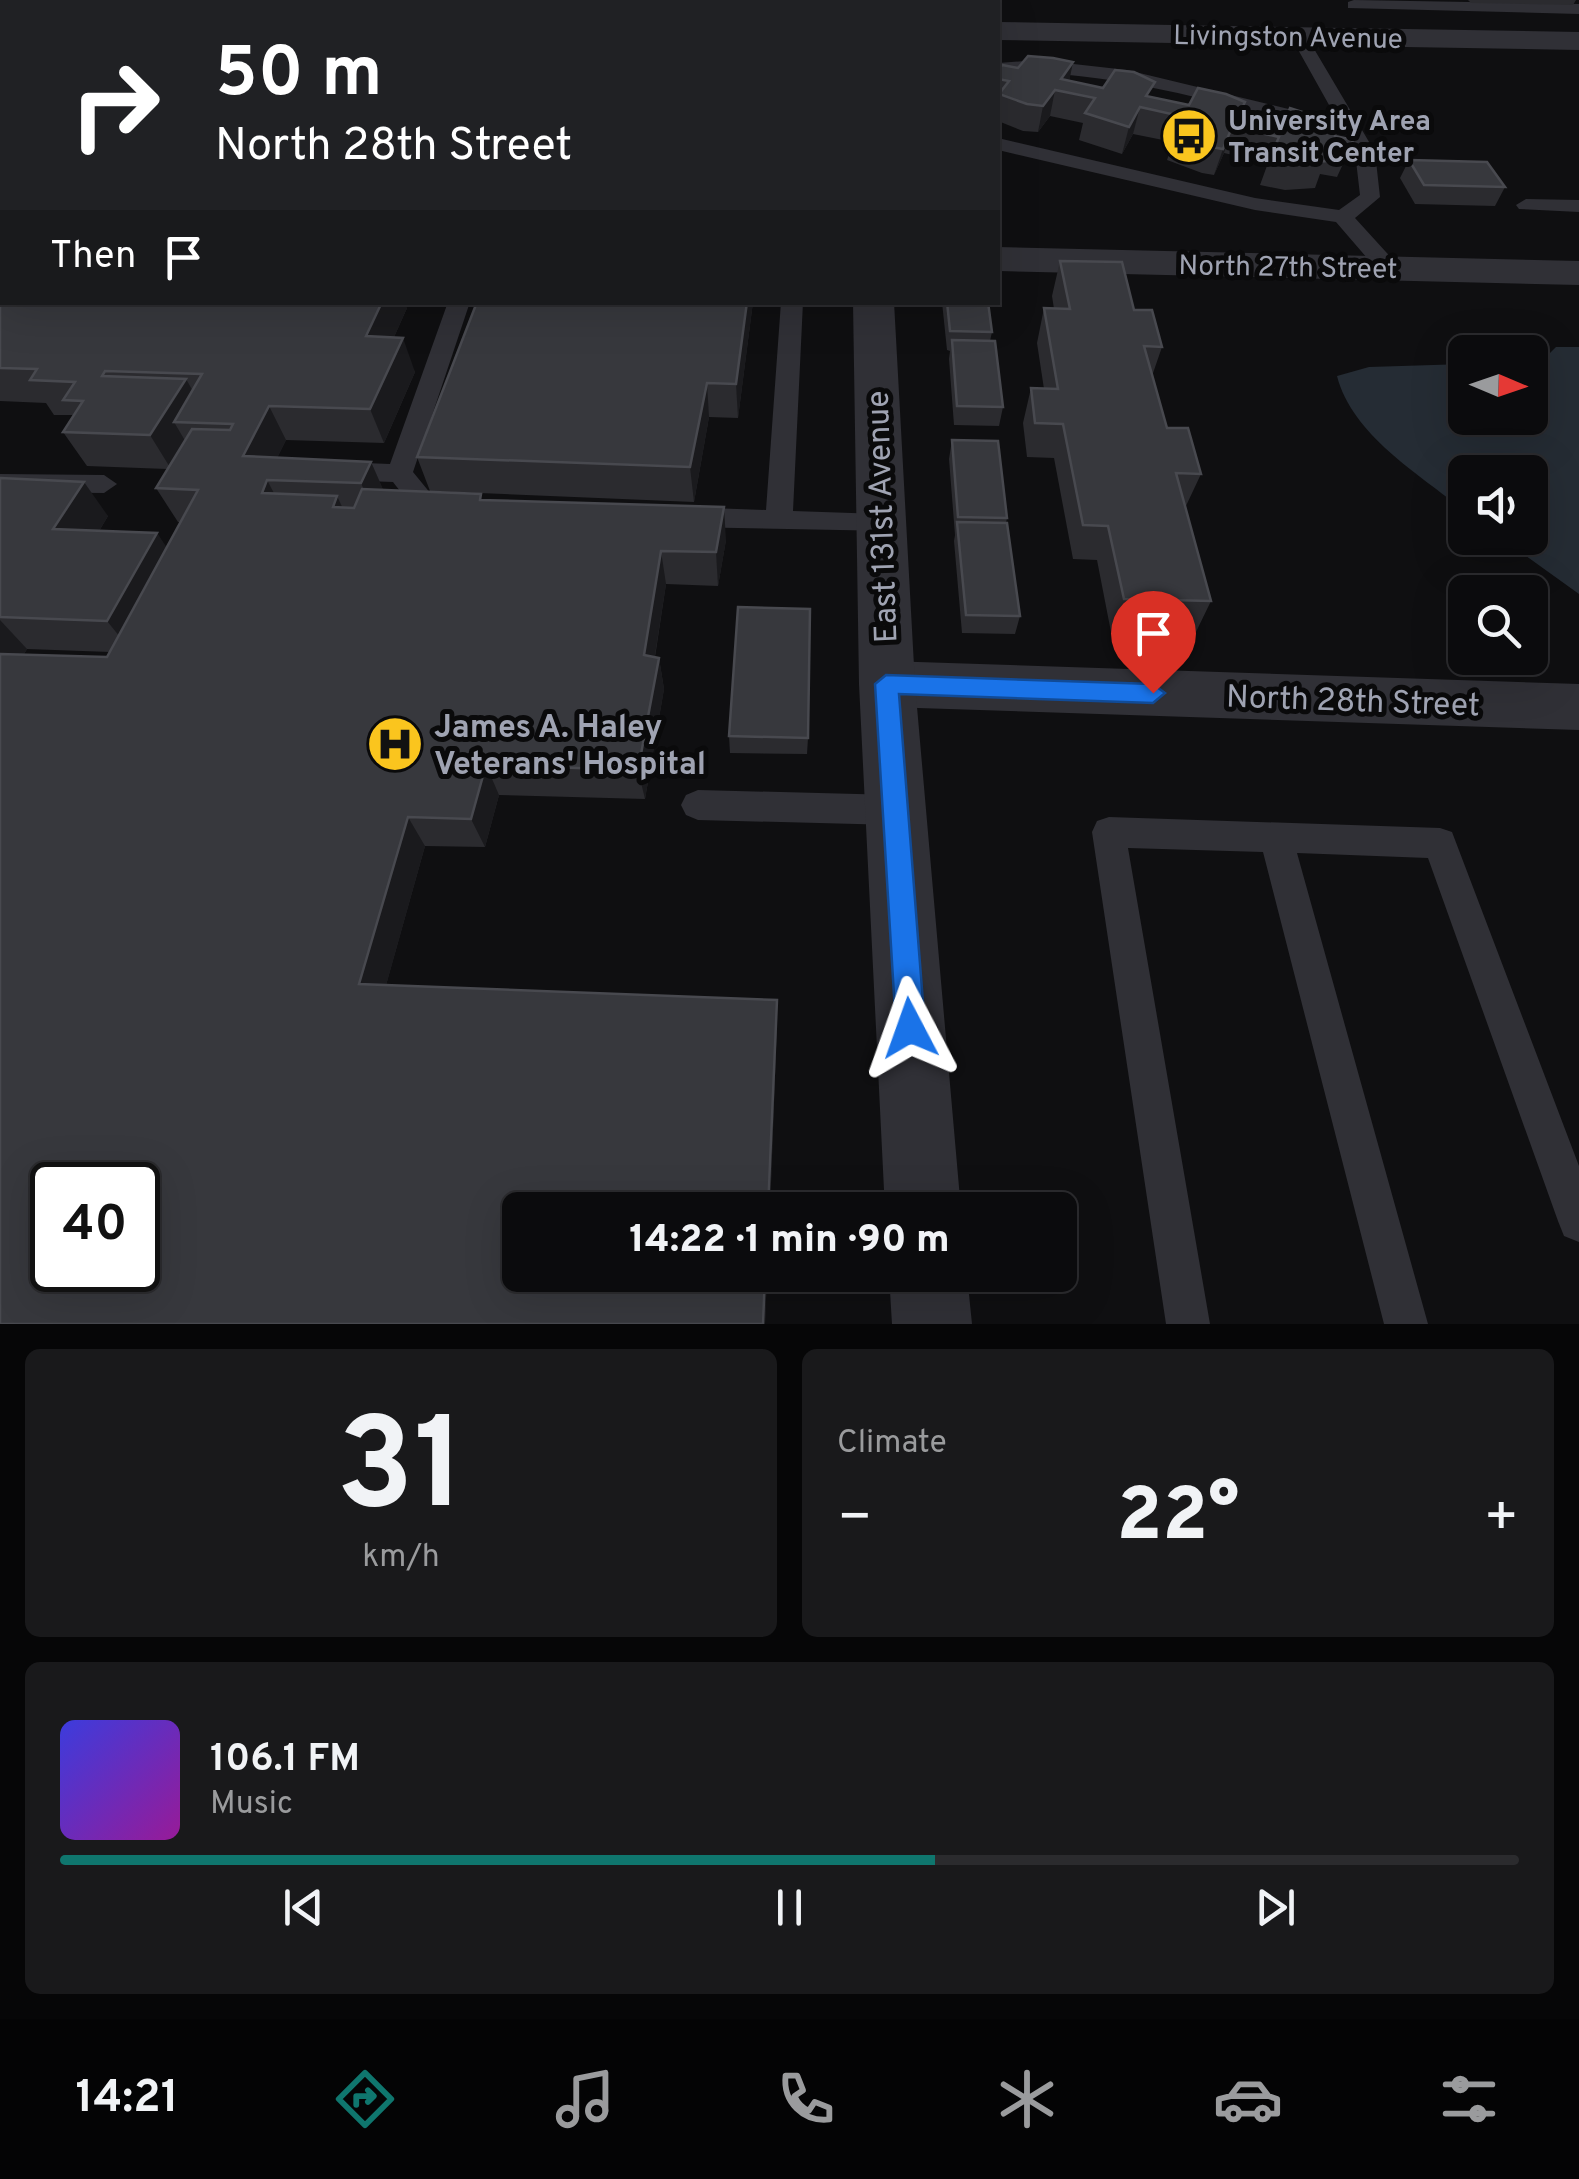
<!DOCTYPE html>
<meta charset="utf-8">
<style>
:root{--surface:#0b0b0d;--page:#19191b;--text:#f1f3f6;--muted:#9a9b9d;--line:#2b2b2e;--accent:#0f766e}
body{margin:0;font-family:Overpass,sans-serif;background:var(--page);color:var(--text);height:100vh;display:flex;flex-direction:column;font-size:38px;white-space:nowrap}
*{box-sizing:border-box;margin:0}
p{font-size:32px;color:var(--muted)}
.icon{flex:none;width:55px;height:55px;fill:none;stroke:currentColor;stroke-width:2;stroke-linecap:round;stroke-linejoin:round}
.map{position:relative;height:1324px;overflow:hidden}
.panel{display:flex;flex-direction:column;gap:25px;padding:25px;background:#060607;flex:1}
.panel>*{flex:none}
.hud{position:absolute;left:0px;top:0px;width:1000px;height:305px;box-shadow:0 10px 40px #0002,0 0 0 2px var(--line);background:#202124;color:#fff;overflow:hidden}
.needle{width:65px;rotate:92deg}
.tools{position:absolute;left:1448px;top:335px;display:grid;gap:20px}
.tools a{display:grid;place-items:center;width:100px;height:100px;border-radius:15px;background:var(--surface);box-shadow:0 10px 40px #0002,0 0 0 2px var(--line);font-size:50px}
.speed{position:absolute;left:30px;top:1162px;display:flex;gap:20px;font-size:50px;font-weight:700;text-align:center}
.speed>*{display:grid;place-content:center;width:130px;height:130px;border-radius:50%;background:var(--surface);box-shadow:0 10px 40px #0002,0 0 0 2px var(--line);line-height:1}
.speed .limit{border:5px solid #111;border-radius:15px;background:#fff;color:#111}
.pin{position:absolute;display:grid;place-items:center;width:85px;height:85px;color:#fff;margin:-102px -42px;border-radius:50% 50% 50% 0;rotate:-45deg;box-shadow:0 0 10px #0007}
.pin .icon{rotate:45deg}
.me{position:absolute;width:110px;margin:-55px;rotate:356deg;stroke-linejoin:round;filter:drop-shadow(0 0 8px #0008)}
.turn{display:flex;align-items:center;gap:35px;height:210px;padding:0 50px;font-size:45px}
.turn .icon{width:130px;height:130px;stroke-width:2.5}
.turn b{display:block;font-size:70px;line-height:85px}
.then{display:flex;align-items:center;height:95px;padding:0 50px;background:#0003;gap:20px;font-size:38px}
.big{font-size:75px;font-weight:800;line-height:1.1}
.panel .card{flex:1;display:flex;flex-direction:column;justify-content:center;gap:15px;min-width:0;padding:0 35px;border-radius:15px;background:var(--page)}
.panel .dial{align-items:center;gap:0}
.dial b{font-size:130px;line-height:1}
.song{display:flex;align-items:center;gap:30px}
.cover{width:120px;height:120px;border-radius:15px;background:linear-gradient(135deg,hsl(240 70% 55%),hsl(300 70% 35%))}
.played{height:10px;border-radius:5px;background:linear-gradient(90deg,var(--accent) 60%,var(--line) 60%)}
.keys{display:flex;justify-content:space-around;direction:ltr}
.heat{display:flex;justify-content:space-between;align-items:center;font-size:55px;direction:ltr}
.panel .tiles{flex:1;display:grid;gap:25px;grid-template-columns:1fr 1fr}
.card:last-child{grid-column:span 2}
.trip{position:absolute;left:502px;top:1192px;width:575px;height:100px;border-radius:15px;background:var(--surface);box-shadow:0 10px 40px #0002,0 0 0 2px var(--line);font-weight:800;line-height:100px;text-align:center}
.tabs{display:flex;height:160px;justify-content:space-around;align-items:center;background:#040405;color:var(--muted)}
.tabs .icon{width:70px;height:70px}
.tabs .on{color:var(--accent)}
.tabs b{font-size:45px;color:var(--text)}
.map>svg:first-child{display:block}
</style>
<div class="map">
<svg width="1579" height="1324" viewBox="0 0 1579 1324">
<rect width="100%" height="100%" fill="#0f0f11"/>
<path fill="#252c34" d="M1556 347H1579V594L1501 538H1530V472H1465V511C1420 475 1352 435 1337 376L1369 367 1465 364V418H1530V364H1539Z"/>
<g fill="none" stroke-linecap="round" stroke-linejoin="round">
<g fill="#303036" fill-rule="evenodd">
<path d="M717 0H739L740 2H719Z"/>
<path d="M950 0H969L970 2H952Z"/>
<path d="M1354 0 1579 4V14L1348 8V2Z"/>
<path d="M1293 33 1307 37 1375 152 1380 197 1355 218 1396 263V273H1380L1336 222 1255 210 998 150V138L1255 198 1339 210 1360 195 1355 152 1345 133C1229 109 1118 68 998 73V63L1038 60 1127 70 1338 121 1291 37Z"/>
<path d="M1526 199 1579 200V212L1519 209 1516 205Z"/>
<path d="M448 302H470L413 472 431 494 458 500 462 507 458 514C428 523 410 504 393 482L339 480 326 471 339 462 390 464Z"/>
<path d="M781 302H803L793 511 881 514 895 524 891 531 684 527 671 517 684 507 766 510Z"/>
<path d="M0 474 104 475 117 484 104 493 0 492Z"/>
<path d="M698 790 895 795 907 800 912 810 907 820 895 825 698 820 686 815 681 805 686 795Z"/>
<path d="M1109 817 1440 828 1452 832 1579 1166V1242L1564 1236 1558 1221 1428 858 1297 853 1428 1324H1384L1263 852 1128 848 1210 1324H1166L1092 832 1097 821Z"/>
</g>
<g fill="#303036" fill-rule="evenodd">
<path d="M998 22 1579 32V50L998 40Z"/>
<path d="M998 247 1579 261V285L998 271Z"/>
<path d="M887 661 1579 684V730L887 707 867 700 859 684 867 668Z"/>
</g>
<g fill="#303036" fill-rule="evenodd">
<path d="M851 0H881V2H852Z"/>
<path d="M853 302H894L915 684 961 1210H885L859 684Z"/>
<path d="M889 1275H967L972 1324H892Z"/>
</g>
</g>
<g fill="#2b2b2f" fill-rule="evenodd">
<path d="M310 0H461L459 2H311Z"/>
<path d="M1468 0H1576L1573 5 1471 3Z"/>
<path d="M1073 62 1069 81 1335 136 1349 151 1337 177 1320 174 1315 188 1285 190 1260 185 1268 163 1224 153 1214 175 1202 173 1167 160 1173 142 1133 134 1122 154 1079 140 1083 123 1050 116 1038 132 1023 131 998 121V71Z"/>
<path d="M1409 160 1505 187 1495 206 1415 204 1400 178Z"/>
<path d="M0 168 407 308 394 337 415 372 384 443 286 440 277 458 371 462 383 490 483 500 726 540 718 586 666 584 655 657 659 658 664 689 645 799 499 795 485 847 425 846 386 985 777 1000V1023L770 1210H520L767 1275 765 1324H0V478L108 516 99 531 157 533 166 548 180 522H178L156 488 167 469 87 466 63 432 74 415H54L46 403 0 401ZM27 649 110 652 107 657 24 654Z"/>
<path d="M1060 261 1134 310 1162 347 1152 376 1167 428 1201 474 1185 508 1211 601 1195 634 1111 632 1097 560 1073 559 1054 458 1027 457 1023 423 1031 388 1044 389 1037 343 1044 308 1054 309 1052 296Z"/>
<path d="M753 302 738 418 709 417 694 502 430 491 417 457Z"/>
<path d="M942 302H988L992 332 990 341 1003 407 999 426 954 425 949 359 950 351 947 350Z"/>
<path d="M952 440 1007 518 1006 523 1020 616 1015 634 962 633 954 541 955 535 949 459Z"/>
<path d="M729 736 808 738 807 754 730 753Z"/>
</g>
<g fill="#1a1a1d">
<path d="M445 0H461L459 2H446Z"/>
<path d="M1073 62 1068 87 1061 79Z"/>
<path d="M1055 90 1050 116 1038 132 1043 106Z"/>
<path d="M1140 107 1133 134 1122 154 1129 127Z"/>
<path d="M2 111V164L0 167V113Z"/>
<path d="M1232 127 1224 153 1214 175 1223 149Z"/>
<path d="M382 302H406L407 308 379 371 366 336Z"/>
<path d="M747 302H753L738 418 736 384Z"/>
<path d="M403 338 415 372 384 443 370 409Z"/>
<path d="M186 379 206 414 174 422 187 444 171 469 150 435Z"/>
<path d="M707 383 709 417 694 502 690 467Z"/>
<path d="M269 406 286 440 261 490 243 456Z"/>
<path d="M371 462 386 496 376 517 361 483Z"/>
<path d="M267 480 285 514 262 493Z"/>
<path d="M84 482 108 516 80 563 53 529Z"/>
<path d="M337 496 353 530 333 507Z"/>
<path d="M724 507 726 540 718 586 716 552Z"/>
<path d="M157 533 180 567 133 653 107 621Z"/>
<path d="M661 551 666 584 650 687 644 655Z"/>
<path d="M0 620 27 649 6 685 0 678Z"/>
<path d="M659 658 664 689 645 799 638 770Z"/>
<path d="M486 765 499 795 485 847 471 819Z"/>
<path d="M408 817 425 846 380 1007 359 984Z"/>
<path d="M777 1000V1023L770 1210H768Z"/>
<path d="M765 1275H767L765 1324H763Z"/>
</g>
<g fill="#37383d" stroke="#48494f" stroke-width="2.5" fill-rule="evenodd">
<path d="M143 0H194L192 2H137Z"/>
<path d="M317 0H421L420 2H315Z"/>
<path d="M518 0H672L677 2H517L515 1Z"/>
<path d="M1028 56 1053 58 1073 62 1061 79 1103 88 1115 70 1134 72 1155 82 1146 96 1189 105 1198 88 1226 94 1245 102 1238 116 1283 125 1290 108 1337 123 1335 136 1353 140 1349 151 1331 147 1326 161 1295 164 1270 158 1279 137 1232 127 1223 149 1211 147 1175 134 1185 117 1140 107 1129 127 1085 113 1095 98 1055 90 1043 106 1027 104 999 94 1009 81 998 79V71L1002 65 1018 68Z"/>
<path d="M1409 160 1487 162 1505 187 1424 185Z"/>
<path d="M2 167V302H382L366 336 403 338 370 409 269 406 243 456 371 462 361 483 267 480 262 493 337 496 333 507 354 508 362 489 481 494 480 500 724 507 716 552 661 551 644 655 659 658 638 770 486 765 471 819 408 817 359 984 777 1000 768 1210H520V1275H765L763 1324H0V654L107 657 198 490 156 488 192 429 230 430 233 424 174 422 202 374 105 371 102 376 186 379 150 435 63 432 83 401 63 400 75 382 30 380 37 369 0 368V260L2 259H0V168ZM52 1185H138V1270H52Z"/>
<path d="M1060 261 1122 262 1134 310H1152L1162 347 1144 346 1167 428H1188L1201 474 1176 473 1211 601 1124 599 1108 526 1083 525 1063 424 1035 423 1031 388 1058 389 1044 308 1070 309Z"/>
<path d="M477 302H747L736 384 707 383 690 467 417 457Z"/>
<path d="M947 302H988L992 332 950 331Z"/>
<path d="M952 340 995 341 1003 407 957 406Z"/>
<path d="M952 440 998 441 1007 518 958 517Z"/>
<path d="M0 478 84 482 53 529 157 533 107 621 0 617Z"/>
<path d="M957 522 1007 523 1020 616 966 615Z"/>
<path d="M738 607 810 609 808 738 729 736Z"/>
</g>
<path fill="#1a73e8" stroke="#114b97" stroke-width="2.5" d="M886 675 1153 684 1165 693 1153 703 899 694 925 1028 921 1038 910 1043 900 1038 896 1028 875 684Z"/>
<defs>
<g id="bus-disc" transform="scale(2.875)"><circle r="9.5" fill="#fac51e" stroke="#0a0a0b"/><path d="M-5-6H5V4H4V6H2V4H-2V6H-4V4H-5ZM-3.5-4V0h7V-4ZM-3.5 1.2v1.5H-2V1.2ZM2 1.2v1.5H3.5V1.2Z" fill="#111"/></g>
<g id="hospital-disc" transform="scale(2.875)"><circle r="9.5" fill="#fac51e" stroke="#0a0a0b"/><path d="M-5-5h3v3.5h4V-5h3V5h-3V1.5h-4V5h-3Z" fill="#111"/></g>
</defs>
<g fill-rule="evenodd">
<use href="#bus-disc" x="1189" y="136"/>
<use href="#hospital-disc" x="395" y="744"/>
</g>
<g text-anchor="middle" stroke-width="10" stroke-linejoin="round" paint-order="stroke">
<g font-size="28" fill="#9fa3b2" stroke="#0a0a0b">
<text transform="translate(1288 36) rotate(1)" y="10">Livingston Avenue</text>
<text transform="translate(1288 266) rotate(1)" y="10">North 27th Street</text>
</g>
<g font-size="28" font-weight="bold" fill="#9fa3b2" stroke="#0a0a0b" text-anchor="start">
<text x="1228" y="130">University Area<tspan x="1228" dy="32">Transit Center</tspan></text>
</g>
<g font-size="32" fill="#9fa3b2" stroke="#0a0a0b">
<text transform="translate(881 517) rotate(-92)" y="11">East 131st Avenue</text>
<text transform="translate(1353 700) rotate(2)" y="11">North 28th Street</text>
</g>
<g font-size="32" font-weight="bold" fill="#9fa3b2" stroke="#0a0a0b" text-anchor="start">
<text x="434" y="737">James A. Haley<tspan x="434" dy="37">Veterans' Hospital</tspan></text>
</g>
</g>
</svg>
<div class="tools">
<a><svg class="needle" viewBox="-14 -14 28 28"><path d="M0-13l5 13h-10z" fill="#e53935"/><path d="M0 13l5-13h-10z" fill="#9a9b9d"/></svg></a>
<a><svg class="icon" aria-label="sound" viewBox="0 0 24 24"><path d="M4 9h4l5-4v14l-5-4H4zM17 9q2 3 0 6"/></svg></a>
<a><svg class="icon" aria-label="search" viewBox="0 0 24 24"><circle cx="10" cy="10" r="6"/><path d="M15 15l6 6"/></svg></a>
</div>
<div class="speed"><div class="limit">40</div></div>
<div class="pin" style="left:1153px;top:693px;background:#d93025"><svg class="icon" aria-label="arrive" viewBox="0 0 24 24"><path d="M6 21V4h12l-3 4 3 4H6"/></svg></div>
<svg class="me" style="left:910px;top:1028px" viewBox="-20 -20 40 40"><path d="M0-17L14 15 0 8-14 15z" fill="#1a73e8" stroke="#fff" stroke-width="4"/></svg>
<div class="trip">14:22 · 1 min · 90 m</div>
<div class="hud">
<div class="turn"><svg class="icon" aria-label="right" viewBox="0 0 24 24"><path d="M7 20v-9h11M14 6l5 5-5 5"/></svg><div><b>50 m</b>North 28th Street</div></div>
<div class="then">Then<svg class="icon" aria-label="arrive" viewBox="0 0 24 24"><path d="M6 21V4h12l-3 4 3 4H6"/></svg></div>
</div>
</div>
<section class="panel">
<div class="tiles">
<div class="card dial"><b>31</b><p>km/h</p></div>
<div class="card"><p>Climate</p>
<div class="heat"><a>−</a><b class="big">22°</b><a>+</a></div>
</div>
<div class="card">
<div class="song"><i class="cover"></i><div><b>106.1 FM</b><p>Music</p></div></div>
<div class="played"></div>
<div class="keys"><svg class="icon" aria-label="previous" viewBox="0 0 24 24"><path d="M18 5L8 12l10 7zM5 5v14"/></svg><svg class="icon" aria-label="pause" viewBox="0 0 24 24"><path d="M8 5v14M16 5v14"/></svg><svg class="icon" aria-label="next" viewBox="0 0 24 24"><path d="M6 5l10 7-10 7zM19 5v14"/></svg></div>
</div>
</div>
</section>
<nav class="tabs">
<b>14:21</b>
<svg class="icon on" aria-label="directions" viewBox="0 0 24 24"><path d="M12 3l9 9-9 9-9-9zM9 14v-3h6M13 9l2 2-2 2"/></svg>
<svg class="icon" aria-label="music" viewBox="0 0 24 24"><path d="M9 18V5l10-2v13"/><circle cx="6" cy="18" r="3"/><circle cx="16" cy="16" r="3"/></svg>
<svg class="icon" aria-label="phone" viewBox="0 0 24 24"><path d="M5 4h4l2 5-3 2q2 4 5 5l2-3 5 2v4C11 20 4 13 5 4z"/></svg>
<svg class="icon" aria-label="climate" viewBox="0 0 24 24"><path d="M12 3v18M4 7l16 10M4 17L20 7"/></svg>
<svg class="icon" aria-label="car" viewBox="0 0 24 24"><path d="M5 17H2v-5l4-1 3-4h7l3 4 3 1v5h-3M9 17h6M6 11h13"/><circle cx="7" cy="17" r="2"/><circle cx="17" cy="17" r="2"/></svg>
<svg class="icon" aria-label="filters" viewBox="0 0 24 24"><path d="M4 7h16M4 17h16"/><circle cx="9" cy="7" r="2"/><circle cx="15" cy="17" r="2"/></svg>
</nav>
